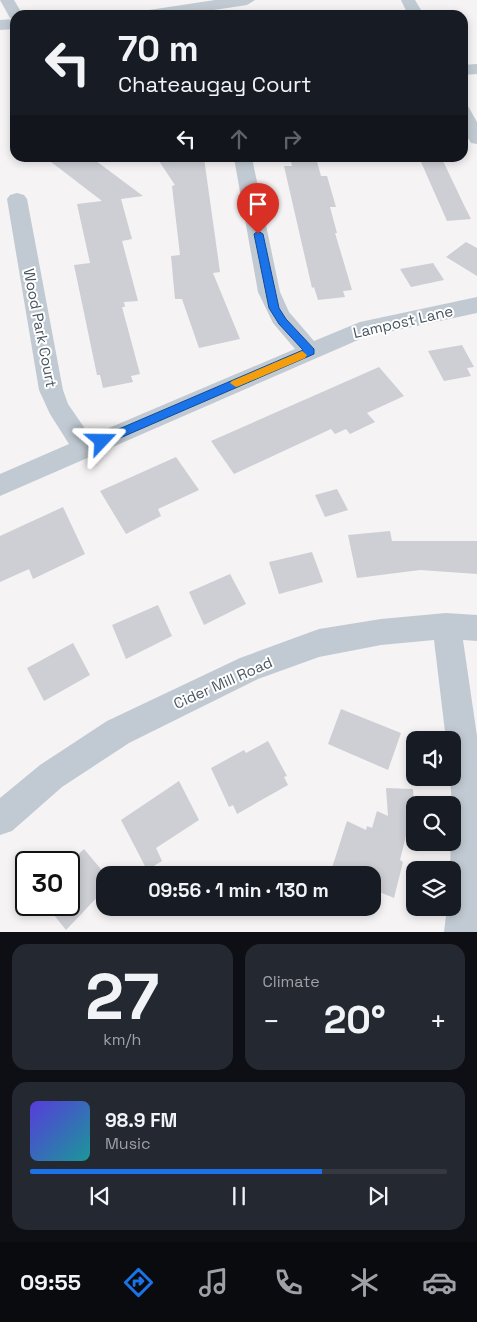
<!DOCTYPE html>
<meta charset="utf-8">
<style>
:root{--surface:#171b24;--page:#242831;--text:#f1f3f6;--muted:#9ea1a6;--line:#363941;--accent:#1a73e8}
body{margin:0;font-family:"Space Grotesk",sans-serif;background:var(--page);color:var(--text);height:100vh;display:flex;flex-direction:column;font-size:19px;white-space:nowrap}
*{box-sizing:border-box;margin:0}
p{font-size:16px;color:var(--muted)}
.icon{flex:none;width:28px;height:28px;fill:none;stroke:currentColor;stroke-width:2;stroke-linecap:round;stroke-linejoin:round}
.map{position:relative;height:932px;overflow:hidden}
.panel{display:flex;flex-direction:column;gap:12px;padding:12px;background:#0d0f14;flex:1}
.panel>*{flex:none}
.top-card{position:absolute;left:10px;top:10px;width:458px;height:152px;border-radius:15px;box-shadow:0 2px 8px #0003;background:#171b24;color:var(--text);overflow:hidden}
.fabs{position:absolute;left:406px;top:731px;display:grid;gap:10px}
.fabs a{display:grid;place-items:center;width:55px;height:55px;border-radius:10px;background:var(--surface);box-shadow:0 2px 8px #0003;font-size:25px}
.speed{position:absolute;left:15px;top:851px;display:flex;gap:10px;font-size:25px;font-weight:700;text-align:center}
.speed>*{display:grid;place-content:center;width:65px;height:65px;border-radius:50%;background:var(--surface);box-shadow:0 2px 8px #0003;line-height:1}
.speed .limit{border:2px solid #111;border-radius:8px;background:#fff;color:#111}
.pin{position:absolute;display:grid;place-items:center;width:42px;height:42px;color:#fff;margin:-51px -21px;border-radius:50% 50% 50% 0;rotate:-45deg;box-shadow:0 0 5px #0007}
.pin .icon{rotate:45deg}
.me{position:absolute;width:55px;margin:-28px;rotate:67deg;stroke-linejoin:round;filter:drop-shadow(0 0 4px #0008)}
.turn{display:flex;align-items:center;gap:18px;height:105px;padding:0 25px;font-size:22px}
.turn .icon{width:65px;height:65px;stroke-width:2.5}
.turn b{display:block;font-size:35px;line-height:42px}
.lanes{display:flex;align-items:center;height:48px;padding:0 25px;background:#0003;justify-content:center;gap:25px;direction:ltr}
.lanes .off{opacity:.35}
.big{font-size:38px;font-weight:700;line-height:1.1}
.panel .card{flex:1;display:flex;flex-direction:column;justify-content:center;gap:8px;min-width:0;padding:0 18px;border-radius:15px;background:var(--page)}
.panel .dial{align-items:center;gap:0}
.dial b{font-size:65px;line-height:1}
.song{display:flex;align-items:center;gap:15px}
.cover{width:60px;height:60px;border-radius:8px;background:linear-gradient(135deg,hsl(250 70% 55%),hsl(180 70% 35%))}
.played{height:5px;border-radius:2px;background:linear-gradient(90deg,var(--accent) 70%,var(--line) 70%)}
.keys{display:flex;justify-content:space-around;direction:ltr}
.heat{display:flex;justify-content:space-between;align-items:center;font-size:28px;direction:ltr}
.panel .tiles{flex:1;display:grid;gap:12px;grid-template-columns:1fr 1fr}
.card:last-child{grid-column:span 2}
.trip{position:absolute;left:96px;top:866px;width:285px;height:50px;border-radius:15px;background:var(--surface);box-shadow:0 2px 8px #0003;font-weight:700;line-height:50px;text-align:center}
.dock{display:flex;height:80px;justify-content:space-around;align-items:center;background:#090b0e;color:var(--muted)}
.dock .icon{width:35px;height:35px}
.dock .selected{color:var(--accent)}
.dock b{font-size:22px;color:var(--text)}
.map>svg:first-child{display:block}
</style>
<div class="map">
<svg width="477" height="932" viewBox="0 0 477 932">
<rect width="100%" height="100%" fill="#f5f3f3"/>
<g fill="#cdcfd5">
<path d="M46 158H92L143 196 121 199 132 239 122 241 138 301 124 302 125 307H122L140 374 131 376 133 382 103 388 100 375H97L74 265 90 263 77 204 102 201Z"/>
<path d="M157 158H204L220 272 213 273 240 339 199 348 182 299H175L171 256 180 255 172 186 175 185Z"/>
<path d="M290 158H316L321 176H327L336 207H330L337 233H335L352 290 343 291 345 297 318 300 314 287 312 288 284 166H292Z"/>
<path d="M443 161 463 203 471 219 447 221 421 162Z"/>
<path d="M466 242 477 248V276L446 257Z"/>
<path d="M433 263 444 280 411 287 400 269Z"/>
<path d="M462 345 474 367 467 368 471 376 444 381 428 351Z"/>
<path d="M379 367 404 396 367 413 375 422 350 434 346 429 335 434 331 429 234 474 211 441Z"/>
<path d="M176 457 199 490 158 509 161 516 126 534 100 491Z"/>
<path d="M337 489 348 510 325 517 315 495Z"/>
<path d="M63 507 85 554 33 579 29 569 0 582V536Z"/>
<path d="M390 531 392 541H477V574L420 570 357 578 348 535Z"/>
<path d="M312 552 323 582 279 594 269 562Z"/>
<path d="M230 574 246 604 204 625 189 592Z"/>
<path d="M158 605 172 636 126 659 112 625Z"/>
<path d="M73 643 90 675 44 701 27 668Z"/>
<path d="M341 709 401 733 388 770 328 744Z"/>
<path d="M268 741 287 776 284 777 288 785 237 814 233 805 229 807 211 768 244 750 246 753Z"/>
<path d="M179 781 199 820 156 848 162 861 147 870 121 820Z"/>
<path d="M386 788 413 789 414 804 400 860 403 862 394 898 372 889V875H341L331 871 347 821 366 830 367 826 372 828 377 811 388 816Z"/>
<path d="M84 849 105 874V889L66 930 46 905H69V863Z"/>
</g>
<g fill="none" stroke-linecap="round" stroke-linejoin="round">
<g fill="#c1cad2" fill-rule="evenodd">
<path d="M0 0H14L23 15H15V20L10 18Z"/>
<path d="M401 0H415L424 15H408Z"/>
<path d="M477 64V74L462 75V65Z"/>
<path d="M462 105 468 106 477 122V144L471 143 462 128Z"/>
<path d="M234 158H252L280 292 289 312 314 341 360 322 477 297V313L365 337 0 496V474L69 444 50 414 39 390 7 199 10 195 17 193 24 195 27 199 63 390 68 404 90 436 295 349 273 323 258 292Z"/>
<path d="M446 613 477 615V641L463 640 477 736V932H444L447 908H452V870H450L452 805 450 778H452V740H446L434 640 381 645 319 657 258 679 129 743 62 787 12 831 0 835V798L40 765 107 721 240 658 319 629 381 619Z"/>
</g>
<g fill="#c1cad2" fill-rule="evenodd">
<path d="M215 0H255L247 5 181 15H141L143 11 149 10Z"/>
<path d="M15 19V29L0 30V20Z"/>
</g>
</g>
<path fill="#1a73e8" stroke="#114b97" d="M258 231 263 234 279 308 286 319 314 349V354L106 444H98V438L303 350 279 324 269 308 254 234Z"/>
<path fill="#f59e0b" d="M302 351 307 355 305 358 239 386 236 387 230 383 232 381Z"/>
<g text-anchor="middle" stroke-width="4" stroke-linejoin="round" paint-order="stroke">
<g font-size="15" fill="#4a5661" stroke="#fff">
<text transform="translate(403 322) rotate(-13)" y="5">Lampost Lane</text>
<text transform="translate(40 328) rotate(79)" y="5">Wood Park Court</text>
<text transform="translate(223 683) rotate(-24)" y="5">Cider Mill Road</text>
</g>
</g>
</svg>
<div class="fabs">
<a><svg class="icon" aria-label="sound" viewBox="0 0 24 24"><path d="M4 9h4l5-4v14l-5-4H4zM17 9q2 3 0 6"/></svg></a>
<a><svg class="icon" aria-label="search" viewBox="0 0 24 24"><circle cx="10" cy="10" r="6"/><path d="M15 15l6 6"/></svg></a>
<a><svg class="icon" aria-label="layers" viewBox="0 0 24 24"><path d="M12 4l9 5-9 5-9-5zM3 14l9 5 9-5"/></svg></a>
</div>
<div class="speed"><div class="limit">30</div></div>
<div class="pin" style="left:258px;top:234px;background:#d93025"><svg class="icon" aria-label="arrive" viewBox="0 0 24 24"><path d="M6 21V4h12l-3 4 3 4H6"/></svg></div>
<svg class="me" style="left:102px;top:441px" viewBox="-20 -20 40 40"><path d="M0-17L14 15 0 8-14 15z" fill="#1a73e8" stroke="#fff" stroke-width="4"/></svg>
<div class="trip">09:56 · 1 min · 130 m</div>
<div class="top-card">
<div class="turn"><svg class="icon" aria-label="left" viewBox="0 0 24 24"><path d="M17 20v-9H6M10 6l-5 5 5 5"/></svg><div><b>70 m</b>Chateaugay Court</div></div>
<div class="lanes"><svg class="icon" aria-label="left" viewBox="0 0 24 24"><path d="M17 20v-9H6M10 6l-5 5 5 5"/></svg><svg class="icon off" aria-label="ahead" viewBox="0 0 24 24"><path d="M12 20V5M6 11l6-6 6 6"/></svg><svg class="icon off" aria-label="right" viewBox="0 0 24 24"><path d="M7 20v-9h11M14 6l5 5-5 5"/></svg></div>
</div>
</div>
<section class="panel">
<div class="tiles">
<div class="card dial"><b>27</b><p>km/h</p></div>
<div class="card"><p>Climate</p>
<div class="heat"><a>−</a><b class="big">20°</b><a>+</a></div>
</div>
<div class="card">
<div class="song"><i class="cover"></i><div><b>98.9 FM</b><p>Music</p></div></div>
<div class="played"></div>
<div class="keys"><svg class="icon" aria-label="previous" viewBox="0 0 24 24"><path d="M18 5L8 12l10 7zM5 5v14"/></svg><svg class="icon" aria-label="pause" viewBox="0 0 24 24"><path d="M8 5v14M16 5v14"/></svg><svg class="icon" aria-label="next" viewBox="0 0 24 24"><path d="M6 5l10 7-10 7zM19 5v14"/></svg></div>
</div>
</div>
</section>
<nav class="dock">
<b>09:55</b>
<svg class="icon selected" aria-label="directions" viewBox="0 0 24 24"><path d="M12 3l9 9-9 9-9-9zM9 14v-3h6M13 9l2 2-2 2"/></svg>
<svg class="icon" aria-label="music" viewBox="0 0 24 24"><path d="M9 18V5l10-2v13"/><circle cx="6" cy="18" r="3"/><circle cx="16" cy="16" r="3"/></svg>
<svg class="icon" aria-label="phone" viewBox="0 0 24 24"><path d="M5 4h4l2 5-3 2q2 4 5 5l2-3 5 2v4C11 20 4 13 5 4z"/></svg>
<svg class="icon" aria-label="climate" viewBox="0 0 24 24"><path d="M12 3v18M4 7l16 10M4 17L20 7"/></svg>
<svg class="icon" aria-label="car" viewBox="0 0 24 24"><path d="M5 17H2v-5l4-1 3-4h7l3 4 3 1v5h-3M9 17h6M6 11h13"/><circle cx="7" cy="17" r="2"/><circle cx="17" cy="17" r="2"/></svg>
</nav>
